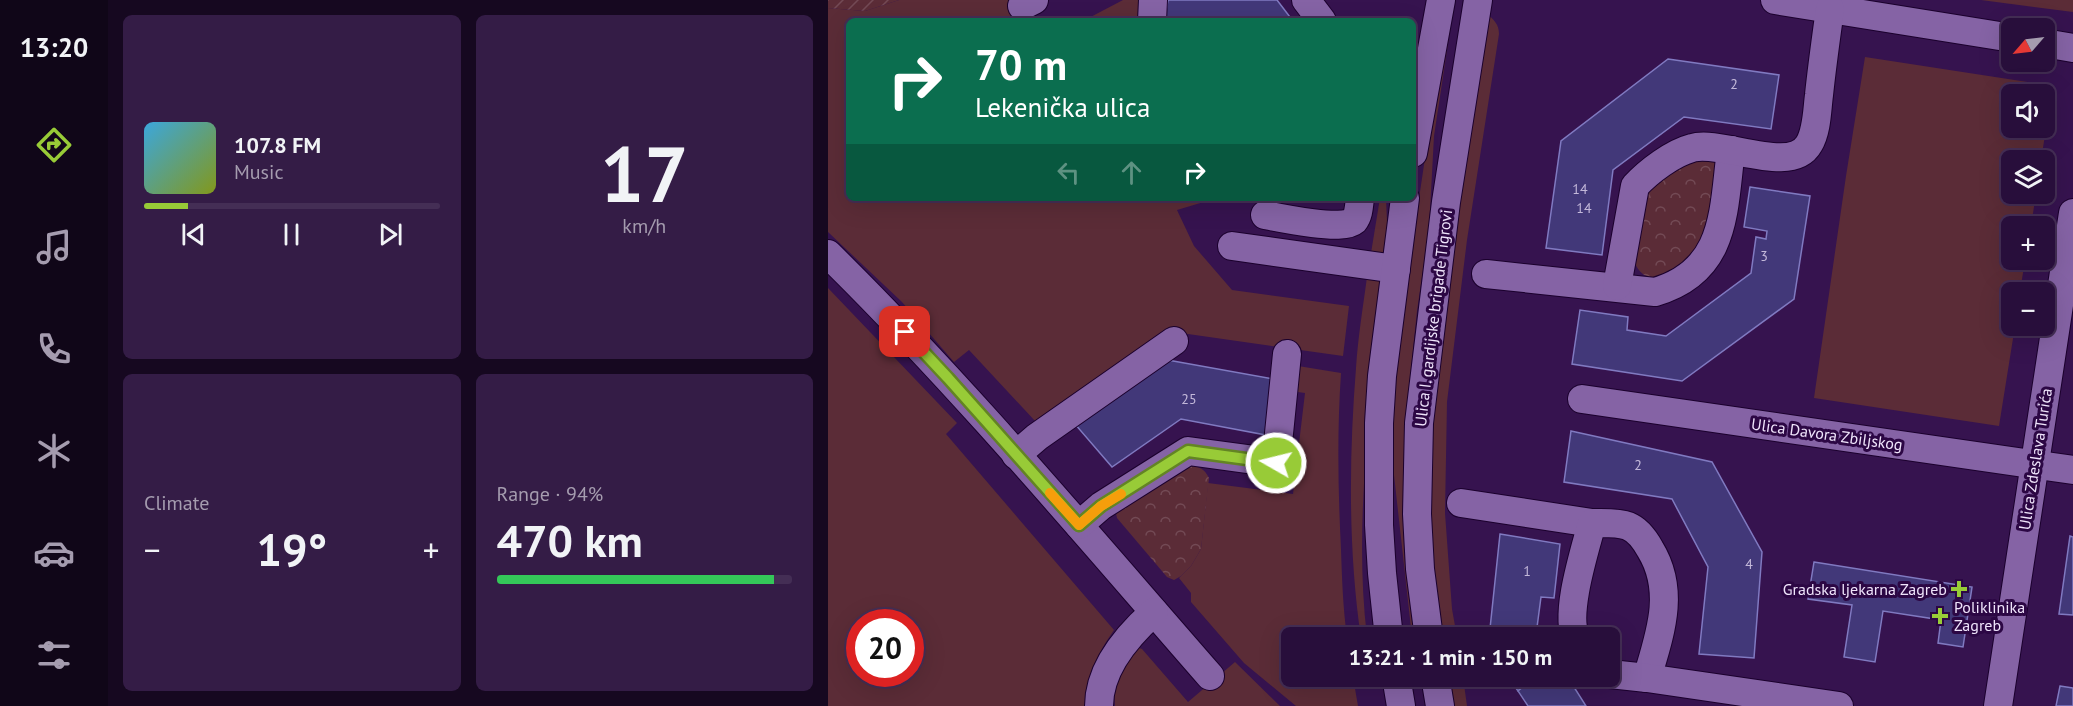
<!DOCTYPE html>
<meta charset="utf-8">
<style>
:root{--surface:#280e3b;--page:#341c46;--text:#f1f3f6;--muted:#a59caf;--line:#442e55;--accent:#98cb37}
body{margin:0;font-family:"PT Sans",sans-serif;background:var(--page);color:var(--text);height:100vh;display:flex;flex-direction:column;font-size:22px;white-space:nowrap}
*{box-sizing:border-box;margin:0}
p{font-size:20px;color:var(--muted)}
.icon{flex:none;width:33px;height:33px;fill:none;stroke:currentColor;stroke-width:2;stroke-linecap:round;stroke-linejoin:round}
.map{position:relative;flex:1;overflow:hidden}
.sheet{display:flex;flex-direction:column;gap:15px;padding:15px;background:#160820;width:720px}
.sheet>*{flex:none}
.top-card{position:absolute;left:18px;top:18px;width:570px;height:183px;border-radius:9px;box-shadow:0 6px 24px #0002,0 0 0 2px var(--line);background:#0b6e4f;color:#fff;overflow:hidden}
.needle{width:39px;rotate:242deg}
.buttons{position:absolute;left:1173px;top:18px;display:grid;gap:12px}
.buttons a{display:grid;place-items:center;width:54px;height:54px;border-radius:9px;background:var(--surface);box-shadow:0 6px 24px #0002,0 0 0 2px var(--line);font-size:30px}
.speed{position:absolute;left:18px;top:609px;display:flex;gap:12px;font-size:30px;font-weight:700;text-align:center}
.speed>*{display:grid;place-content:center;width:78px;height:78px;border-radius:50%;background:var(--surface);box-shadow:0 6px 24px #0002,0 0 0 2px var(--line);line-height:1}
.speed .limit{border:9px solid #d22;background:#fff;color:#111}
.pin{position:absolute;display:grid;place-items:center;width:51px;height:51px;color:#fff;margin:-26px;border-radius:12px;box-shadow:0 3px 9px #0006}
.me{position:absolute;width:66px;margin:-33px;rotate:278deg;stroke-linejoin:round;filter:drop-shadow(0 0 4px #0008)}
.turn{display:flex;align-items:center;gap:21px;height:126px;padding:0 30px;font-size:27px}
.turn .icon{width:78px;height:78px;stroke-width:2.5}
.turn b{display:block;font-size:42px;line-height:51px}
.lanes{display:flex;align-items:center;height:57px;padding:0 30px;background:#0003;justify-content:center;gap:30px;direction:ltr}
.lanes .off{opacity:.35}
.big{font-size:45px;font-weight:700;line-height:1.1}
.sheet .tile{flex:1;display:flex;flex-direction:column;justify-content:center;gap:9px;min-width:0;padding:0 21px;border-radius:9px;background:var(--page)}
.sheet .dial{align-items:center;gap:0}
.dial b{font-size:78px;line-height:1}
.song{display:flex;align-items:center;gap:18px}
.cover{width:72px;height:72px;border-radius:9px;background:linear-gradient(135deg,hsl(200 70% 55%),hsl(70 70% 35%))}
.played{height:6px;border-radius:3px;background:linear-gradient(90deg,var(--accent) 15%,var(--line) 15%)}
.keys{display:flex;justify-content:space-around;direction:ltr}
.heat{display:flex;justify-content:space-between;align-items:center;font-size:33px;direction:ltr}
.charge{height:9px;border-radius:4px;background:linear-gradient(90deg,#34c759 94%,var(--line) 0)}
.sheet .tiles{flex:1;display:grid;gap:15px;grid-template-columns:repeat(2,1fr)}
.trip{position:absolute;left:453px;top:627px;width:339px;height:60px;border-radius:9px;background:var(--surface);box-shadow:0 6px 24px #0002,0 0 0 2px var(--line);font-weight:700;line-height:60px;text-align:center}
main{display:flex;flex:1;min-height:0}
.dock{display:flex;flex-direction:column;width:108px;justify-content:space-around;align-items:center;background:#100618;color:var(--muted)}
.dock .icon{width:42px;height:42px}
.dock .selected{color:var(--accent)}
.dock b{font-size:27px;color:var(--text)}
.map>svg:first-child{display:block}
</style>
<main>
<nav class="dock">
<b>13:20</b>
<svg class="icon selected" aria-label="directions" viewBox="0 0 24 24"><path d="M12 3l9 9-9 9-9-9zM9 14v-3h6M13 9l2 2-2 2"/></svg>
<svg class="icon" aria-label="music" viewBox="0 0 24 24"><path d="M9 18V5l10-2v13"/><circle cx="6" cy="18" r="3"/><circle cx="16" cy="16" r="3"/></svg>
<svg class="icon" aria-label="phone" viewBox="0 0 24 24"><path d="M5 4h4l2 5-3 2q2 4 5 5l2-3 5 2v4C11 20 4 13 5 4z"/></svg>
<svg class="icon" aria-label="climate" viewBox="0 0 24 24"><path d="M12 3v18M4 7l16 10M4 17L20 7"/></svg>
<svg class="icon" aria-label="car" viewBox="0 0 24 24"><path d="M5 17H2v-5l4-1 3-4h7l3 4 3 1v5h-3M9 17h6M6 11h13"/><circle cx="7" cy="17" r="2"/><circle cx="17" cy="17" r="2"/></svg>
<svg class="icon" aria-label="filters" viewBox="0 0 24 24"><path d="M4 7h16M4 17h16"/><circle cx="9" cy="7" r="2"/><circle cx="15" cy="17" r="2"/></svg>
</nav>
<section class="sheet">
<div class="tiles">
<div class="tile">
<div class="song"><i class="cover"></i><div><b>107.8 FM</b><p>Music</p></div></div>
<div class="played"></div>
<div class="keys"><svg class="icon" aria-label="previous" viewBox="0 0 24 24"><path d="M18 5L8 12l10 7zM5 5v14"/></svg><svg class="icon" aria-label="pause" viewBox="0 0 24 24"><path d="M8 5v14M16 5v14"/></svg><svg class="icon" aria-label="next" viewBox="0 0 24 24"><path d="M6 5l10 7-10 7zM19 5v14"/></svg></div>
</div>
<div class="tile dial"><b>17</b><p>km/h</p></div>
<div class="tile"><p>Climate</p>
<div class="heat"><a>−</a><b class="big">19°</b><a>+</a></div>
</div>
<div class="tile"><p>Range · 94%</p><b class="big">470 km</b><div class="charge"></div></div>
</div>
</section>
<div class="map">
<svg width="1245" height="706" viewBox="0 0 1245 706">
<defs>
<pattern id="park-crowns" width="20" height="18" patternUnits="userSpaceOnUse" patternTransform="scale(1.5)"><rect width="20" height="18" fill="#5b2c37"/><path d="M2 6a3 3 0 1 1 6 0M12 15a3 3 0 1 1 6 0" fill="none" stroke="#734a55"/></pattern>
<pattern id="garden-furrows" width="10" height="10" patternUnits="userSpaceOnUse" patternTransform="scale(1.5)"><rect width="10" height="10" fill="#5b2c37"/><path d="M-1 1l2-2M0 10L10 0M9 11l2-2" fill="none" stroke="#734a55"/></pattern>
</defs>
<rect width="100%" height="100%" fill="#36134f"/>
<g fill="#5b2c37" fill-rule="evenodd">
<path d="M71 0H185L194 19 208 21H21V198H389L349 210 366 246 404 290 521 306 515 356 339 331 208 422 141 350 126 362 74 302 0 232V8L37 11Z"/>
<path d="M295 0H315L314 21H255Z"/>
<path d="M1153 0H1245V12Z"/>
<path d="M620 3 626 4 606 136 601 229 589 311 579 407 577 458 588 637H584L565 466 564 394 574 313Z"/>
<path d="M658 13C666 20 671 24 671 34L639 240 619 402 617 513 624 609 629 637 612 638 596 524 597 412Z"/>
<path d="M1037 57 1225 86 1213 160H1184V194H1208L1203 226H1184V260H1197L1192 292H1184V326H1187L1171 426 986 398 1018 176ZM1184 94H1216V128H1184Z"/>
<path d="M552 198H558L560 245 556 254 543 253Z"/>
<path d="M539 277 556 279C544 397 525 519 539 637L533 638C520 550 521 456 528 368 530 337 535 307 539 277Z"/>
<path d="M0 288 129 423 118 434 286 630C269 655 258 675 259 706H0ZM32 622H82V674H32Z"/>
<path d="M464 365 513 373C509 432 510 490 513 549 514 579 515 608 519 637L464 638V676L525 677 530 706H468L416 663 363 602V593L351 578 363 566 373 549 380 483 465 494 477 393 462 391Z"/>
<path d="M311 648 314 649 360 702 407 662 452 706H287L286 694 294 663Z"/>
<path d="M618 677H635L639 706H622Z"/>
</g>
<g fill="url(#park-crowns)">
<path d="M868 155 886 161 891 173 871 253 830 279C815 277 810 272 805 258L822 186Z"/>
<path d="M360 465C371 467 376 468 381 478L373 549 363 566 353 576 346 580 339 577 289 518 288 513Z"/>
</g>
<path fill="url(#garden-furrows)" d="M0 0H71L37 11 0 8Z"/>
<g fill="#423879" stroke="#807ac1" stroke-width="1.5">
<path d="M340 0H449L465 21H336Z"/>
<path d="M840 59 951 75 943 129 856 117 785 170 774 255 718 248 733 141Z"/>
<path d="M922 187 982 196 966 299 854 381 744 364 752 310 800 317 799 330 838 336 923 273 928 237 938 239 939 231 916 227Z"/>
<path d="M334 359 446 379 438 435 353 419 284 467 246 423Z"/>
<path d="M743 431 884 462 934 552 926 658 871 654 880 567 844 499 736 482Z"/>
<path d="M672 534 732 544 726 598 713 597 708 635 710 638H661Z"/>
<path d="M1242 536 1245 537V615L1231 614Z"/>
<path d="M986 562 1144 587 1135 647 1110 643 1113 620 1055 611 1047 662 1016 657 1024 605 980 599Z"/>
<path d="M679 676H708L690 691Z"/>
<path d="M708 676H739L758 706H700L690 691Z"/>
<path d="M1232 686 1245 688V706H1228Z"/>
</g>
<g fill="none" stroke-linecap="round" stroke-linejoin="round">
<g stroke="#1b012d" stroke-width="30">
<g id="minor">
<path d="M478 0 494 21"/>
<path d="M947 0 1184 38"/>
<path d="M194 6 206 0"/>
<path d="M324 21 325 0"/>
<path d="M1216 43 1245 48"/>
<path d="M585 153 613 0"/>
<path d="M437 215C452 218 515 231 526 221 531 215 531 205 532 198"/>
<path d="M404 246 568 269"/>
<path d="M0 254C135 387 257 533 382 676"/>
<path d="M658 274 827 292C899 271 895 211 903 150"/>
<path d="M789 286 807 186C821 171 845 153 864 148 893 139 963 176 981 144 989 131 989 110 991 95 994 66 998 38 1002 9"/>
<path d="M754 399 1245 470"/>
<path d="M188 455 209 437 346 341"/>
<path d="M633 503 764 523"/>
<path d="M251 525 273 506 360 451 448 463 459 354"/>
<path d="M561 638 554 573 551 525V423L554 376 577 198"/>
<path d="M601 638 592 569 589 514 591 423 618 202 650 0"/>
<path d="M748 638C736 614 757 550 764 523 774 523 790 522 800 526 810 530 817 540 822 549 848 591 832 634 819 678"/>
<path d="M782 674 819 678 1011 706"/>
<path d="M568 676 573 706"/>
<path d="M607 676 612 706"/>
<path d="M271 706C271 668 299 636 326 612"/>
<path d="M1170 706 1245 213"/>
</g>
</g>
<use href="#minor" stroke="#8563a5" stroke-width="28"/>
</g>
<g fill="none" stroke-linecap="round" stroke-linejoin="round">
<g stroke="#638424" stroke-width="15">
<path id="route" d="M77 332 120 378 251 525 273 506 360 451 448 463"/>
</g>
<use href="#route" stroke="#98cb37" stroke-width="10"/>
<path stroke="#f59e0b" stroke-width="10" d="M222 493 251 525 273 506 293 494"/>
</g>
<g fill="#98cb37" stroke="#2c0744" stroke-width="2">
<path d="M1128 580h6v6h6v6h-6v6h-6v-6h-6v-6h6z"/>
<path d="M1109 607h6v6h6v6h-6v6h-6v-6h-6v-6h6z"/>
</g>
<g text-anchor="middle" stroke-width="6" stroke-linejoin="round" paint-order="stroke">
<g font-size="14" fill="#c4b9da">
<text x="906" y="89">2</text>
<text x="752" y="194">14</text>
<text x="756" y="213">14</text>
<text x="936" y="261">3</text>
<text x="361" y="404">25</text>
<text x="810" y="470">2</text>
<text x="921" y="569">4</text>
<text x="699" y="576">1</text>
</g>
<g font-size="16" fill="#efe4fb" stroke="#2c0744">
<text transform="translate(605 318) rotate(-83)" y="6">Ulica I. gardijske brigade Tigrovi</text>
<text transform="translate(999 434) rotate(8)" y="6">Ulica Davora Zbiljskog</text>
<text transform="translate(1207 459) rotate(-81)" y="6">Ulica Zdeslava Turića</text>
</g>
<g font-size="16" fill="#efe4fb" stroke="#2c0744" text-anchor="end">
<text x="1119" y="595">Gradska ljekarna Zagreb</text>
<text x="1126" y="613" text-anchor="start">Poliklinika<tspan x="1126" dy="18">Zagreb</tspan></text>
</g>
</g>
</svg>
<div class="buttons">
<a><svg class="needle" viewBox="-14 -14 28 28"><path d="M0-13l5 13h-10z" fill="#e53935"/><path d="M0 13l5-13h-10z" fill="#a59caf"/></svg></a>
<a><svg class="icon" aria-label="sound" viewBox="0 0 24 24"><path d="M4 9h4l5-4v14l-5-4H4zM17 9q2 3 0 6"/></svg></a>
<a><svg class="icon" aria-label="layers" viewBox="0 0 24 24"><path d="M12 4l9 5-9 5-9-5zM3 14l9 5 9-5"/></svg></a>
<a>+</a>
<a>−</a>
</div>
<div class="speed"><div class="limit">20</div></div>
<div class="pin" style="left:77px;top:332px;background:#d93025"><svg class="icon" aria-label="arrive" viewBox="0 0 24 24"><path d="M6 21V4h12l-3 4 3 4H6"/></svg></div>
<svg class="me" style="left:448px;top:463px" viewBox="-20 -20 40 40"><circle r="17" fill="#98cb37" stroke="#fff" stroke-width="3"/><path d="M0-11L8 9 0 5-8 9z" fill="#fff"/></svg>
<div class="trip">13:21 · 1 min · 150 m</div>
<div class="top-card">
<div class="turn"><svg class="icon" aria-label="right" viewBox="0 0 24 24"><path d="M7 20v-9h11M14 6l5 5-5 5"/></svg><div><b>70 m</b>Lekenička ulica</div></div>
<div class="lanes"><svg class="icon off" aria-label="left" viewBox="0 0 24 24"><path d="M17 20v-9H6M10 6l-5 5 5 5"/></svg><svg class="icon off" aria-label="ahead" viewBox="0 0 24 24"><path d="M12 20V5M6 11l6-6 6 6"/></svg><svg class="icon" aria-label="right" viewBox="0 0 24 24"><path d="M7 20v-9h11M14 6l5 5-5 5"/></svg></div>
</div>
</div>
</main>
